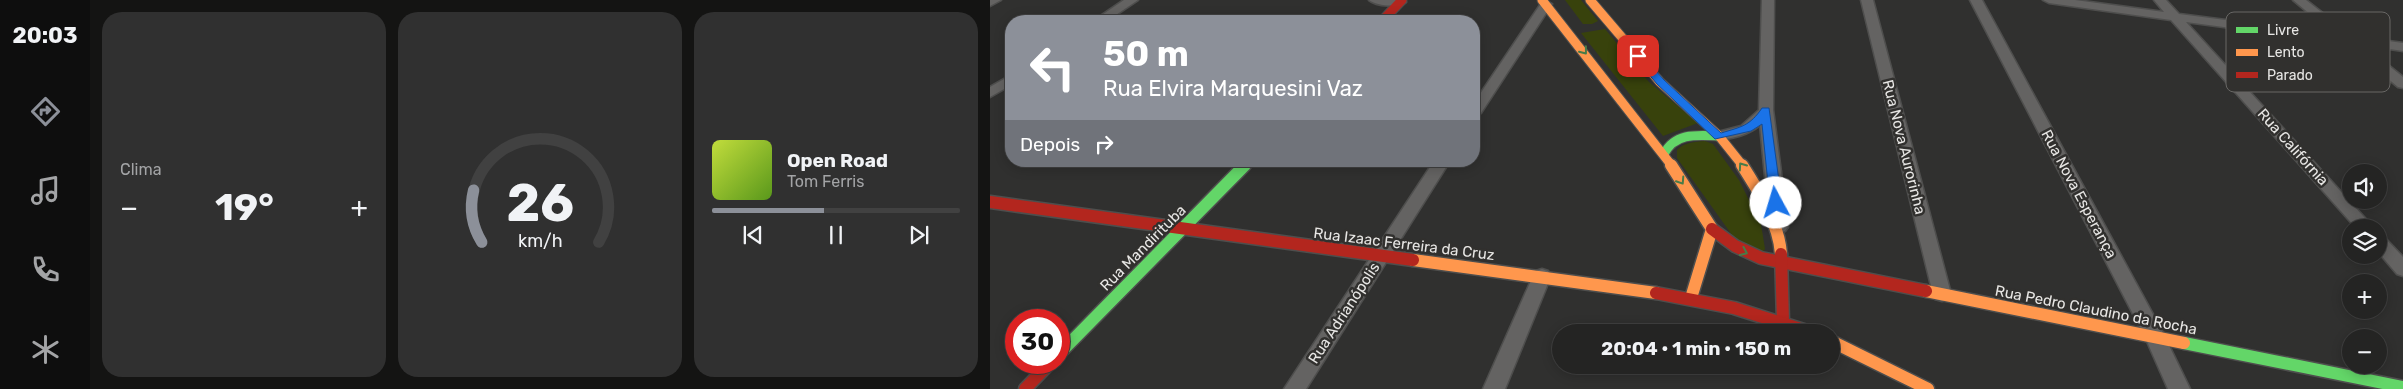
<!DOCTYPE html>
<html lang="pt">
<meta charset="utf-8">
<style>
:root{--surface:#242423;--page:#303030;--text:#f1f3f6;--muted:#a3a4a6;--line:#414141;--accent:#8c9099}
body{margin:0;font-family:Rubik,sans-serif;background:var(--page);color:var(--text);height:100vh;display:flex;flex-direction:column;font-size:19px;white-space:nowrap}
*{box-sizing:border-box;margin:0}
p{font-size:16px;color:var(--muted)}
.icon{flex:none;width:28px;height:28px;fill:none;stroke:currentColor;stroke-width:2;stroke-linecap:round;stroke-linejoin:round}
.map{position:relative;flex:1;overflow:hidden}
.details{display:flex;flex-direction:column;gap:12px;padding:12px;background:#141413;width:900px}
.details>*{flex:none}
.top-card{position:absolute;left:15px;top:15px;width:475px;height:152px;border-radius:20px;box-shadow:0 2px 12px #0003,0 0 0 1px var(--line);background:#8c9099;color:#fff;overflow:hidden}
.buttons{position:absolute;left:1352px;top:164px;display:grid;gap:10px}
.buttons a{display:grid;place-items:center;width:45px;height:45px;border-radius:50%;background:var(--surface);box-shadow:0 2px 12px #0003,0 0 0 1px var(--line);font-size:25px}
.speed{position:absolute;left:15px;top:309px;display:flex;gap:10px;font-size:25px;font-weight:700;text-align:center}
.speed>*{display:grid;place-content:center;width:65px;height:65px;border-radius:50%;background:var(--surface);box-shadow:0 2px 12px #0003,0 0 0 1px var(--line);line-height:1}
.speed .limit{border:8px solid #d22;background:#fff;color:#111}
.pin{position:absolute;display:grid;place-items:center;width:42px;height:42px;color:#fff;margin:-21px;border-radius:10px;box-shadow:0 2px 8px #0006}
.me{position:absolute;width:55px;margin:-28px;rotate:354deg;stroke-linejoin:round;filter:drop-shadow(0 0 4px #0008)}
.turn{display:flex;align-items:center;gap:18px;height:105px;padding:0 15px;font-size:22px}
.turn .icon{width:65px;height:65px;stroke-width:2.5}
.turn b{display:block;font-size:35px;line-height:42px}
.then{display:flex;align-items:center;height:48px;padding:0 15px;background:#0003;gap:10px;font-size:19px}
.big{font-size:38px;font-weight:700;line-height:1.1}
.details .widget{flex:1;display:flex;flex-direction:column;justify-content:center;gap:8px;min-width:0;padding:0 18px;border-radius:20px;background:var(--page)}
.details .dial{align-items:center;gap:0}
.dial svg{height:130px;overflow:visible;fill:none;stroke:var(--line);stroke-width:7;stroke-linecap:round;text-anchor:middle}
.dial text{fill:var(--text);stroke:none}
.song{display:flex;align-items:center;gap:15px}
.cover{width:60px;height:60px;border-radius:8px;background:linear-gradient(135deg,hsl(70 70% 55%),hsl(90 70% 35%))}
.played{height:5px;border-radius:2px;background:linear-gradient(90deg,var(--accent) 45%,var(--line) 45%)}
.keys{display:flex;justify-content:space-around;direction:ltr}
.heat{display:flex;justify-content:space-between;align-items:center;font-size:28px;direction:ltr}
.details .tiles{flex:1;display:grid;gap:12px;grid-template-columns:repeat(3,1fr)}
.trip{position:absolute;left:562px;top:324px;width:288px;height:50px;border-radius:25px;background:var(--surface);box-shadow:0 2px 12px #0003,0 0 0 1px var(--line);font-weight:700;line-height:50px;text-align:center}
main{display:flex;flex:1;min-height:0}
.tab-bar{display:flex;flex-direction:column;width:90px;justify-content:space-around;align-items:center;background:#0e0e0e;color:var(--muted)}
.tab-bar .icon{width:35px;height:35px}
.tab-bar .active{color:var(--accent)}
.tab-bar b{font-size:22px;color:var(--text)}
.map>svg:first-child{display:block}
</style>
<main>
<nav class="tab-bar">
<b>20:03</b>
<svg class="icon active" aria-label="directions" viewBox="0 0 24 24"><path d="M12 3l9 9-9 9-9-9zM9 14v-3h6M13 9l2 2-2 2"/></svg>
<svg class="icon" aria-label="music" viewBox="0 0 24 24"><path d="M9 18V5l10-2v13"/><circle cx="6" cy="18" r="3"/><circle cx="16" cy="16" r="3"/></svg>
<svg class="icon" aria-label="phone" viewBox="0 0 24 24"><path d="M5 4h4l2 5-3 2q2 4 5 5l2-3 5 2v4C11 20 4 13 5 4z"/></svg>
<svg class="icon" aria-label="climate" viewBox="0 0 24 24"><path d="M12 3v18M4 7l16 10M4 17L20 7"/></svg>
</nav>
<section class="details">
<div class="tiles">
<div class="widget"><p>Clima</p>
<div class="heat"><a>−</a><b class="big">19°</b><a>+</a></div>
</div>
<div class="widget dial"><svg viewBox="0 0 100 80">
<path d="M14 69A42 42 0 1 1 86 69"/>
<path d="M14 69A42 42 0 0 1 9 37" stroke="#8c9099"/>
<text x="50" y="56" font-size="32" font-weight="700">26</text>
<text x="50" y="72" font-size="11">km/h</text>
</svg></div>
<div class="widget">
<div class="song"><i class="cover"></i><div><b>Open Road</b><p>Tom Ferris</p></div></div>
<div class="played"></div>
<div class="keys"><svg class="icon" aria-label="previous" viewBox="0 0 24 24"><path d="M18 5L8 12l10 7zM5 5v14"/></svg><svg class="icon" aria-label="pause" viewBox="0 0 24 24"><path d="M8 5v14M16 5v14"/></svg><svg class="icon" aria-label="next" viewBox="0 0 24 24"><path d="M6 5l10 7-10 7zM19 5v14"/></svg></div>
</div>
</div>
</section>
<div class="map">
<svg width="1413" height="389" viewBox="0 0 1413 389">
<rect width="100%" height="100%" fill="#30302f"/>
<g fill="#38420c">
<path d="M575 0H591L608 21 602 24H593Z"/>
<path d="M615 29 659 82 708 123 673 136 591 33Z"/>
<path d="M715 141 723 144 749 180 771 224 775 249 770 255 752 249 687 158V150C695 142 704 142 715 141Z"/>
</g>
<g fill="none" stroke-linecap="round" stroke-linejoin="round">
<g stroke="#4e4e4d" stroke-width="3">
<g id="street">
<path d="M0 0H11L0 6Z"/>
<path d="M134 0H148L117 21H103Z"/>
<path d="M379 0H414L416 2C409 8 386 6 379 0Z"/>
<path d="M772 0H784L783 110 798 227 795 231 789 233 783 231 780 227 770 125C758 135 744 138 729 140L722 136 724 133 751 126 769 110Z"/>
<path d="M871 0H883L961 294 959 299 952 301 945 299 943 294Z"/>
<path d="M980 0H992L1172 331 1200 389H1178L1155 337Z"/>
<path d="M1053 0H1085L1174 12 1164 0H1176L1189 14 1344 34 1303 0H1316L1362 36 1413 43V51L1373 45 1413 77V88L1408 87 1355 43 1196 22 1384 228H1366L1181 20 1059 3Z"/>
<path d="M556 1 562 4 491 113 484 117V103L552 2Z"/>
<path d="M21 75V85L0 97V87Z"/>
<path d="M444 161H460L316 389H294Z"/>
<path d="M1389 236 1395 238 1413 257V276L1407 274 1389 253Z"/>
<path d="M552 269 558 271 561 276 515 389H493L543 276 546 271Z"/>
</g>
</g>
<g stroke="#4e4e4d" stroke-width="11">
<g id="fast-far1">
<path d="M674 154C685 132 708 135 729 136"/>
<path d="M254 166 259 161"/>
</g>
</g>
<g stroke="#4e4e4d" stroke-width="15">
<g id="fast">
<path d="M1194 343 1413 387"/>
<path d="M69 354 255 165"/>
</g>
</g>
<g stroke="#4e4e4d" stroke-width="11">
<g id="slow-far1">
<path d="M552 0 682 166"/>
<path d="M600 0 670 82 729 136 753 166"/>
</g>
</g>
<g stroke="#4e4e4d" stroke-width="15">
<g id="slow">
<path d="M681 165 722 229 701 298"/>
<path d="M752 165C768 190 789 223 791 254"/>
<path d="M423 260 666 293"/>
<path d="M936 291 1194 343"/>
<path d="M841 341 938 389"/>
</g>
</g>
<g stroke="#4e4e4d" stroke-width="11">
<path id="jam-far1" d="M392 21 412 0"/>
</g>
<g stroke="#4e4e4d" stroke-width="15">
<g id="jam">
<path d="M0 202 423 260"/>
<path d="M722 229 745 246 771 258 936 291"/>
<path d="M791 254 793 321"/>
<path d="M666 293 744 308 820 332"/>
<path d="M35 389 61 362"/>
</g>
</g>
<use href="#street" fill="#646362" fill-rule="evenodd"/>
<use href="#fast-far1" stroke="#63d668" stroke-width="9"/>
<use href="#fast" stroke="#63d668" stroke-width="12"/>
<use href="#slow-far1" stroke="#ff974d" stroke-width="9"/>
<use href="#slow" stroke="#ff974d" stroke-width="12"/>
<use href="#jam-far1" stroke="#b3261e" stroke-width="9"/>
<use href="#jam" stroke="#b3261e" stroke-width="12"/>
</g>
<defs><path id="oneway-chevron" d="M-2-3.5L2.5 0L-2 3.5" fill="none" stroke-width="1.6" stroke-linecap="round" stroke-linejoin="round" transform="scale(1.25)"/></defs>
<g stroke="#487b48">
<use href="#oneway-chevron" transform="translate(594 51) rotate(52)"/>
<use href="#oneway-chevron" transform="translate(752 166) rotate(-125)"/>
<use href="#oneway-chevron" transform="translate(691 181) rotate(57)"/>
<use href="#oneway-chevron" transform="translate(754 252) rotate(24)"/>
</g>
<path fill="#1a73e8" stroke="#114b97" d="M645 54H651L674 80 731 133C751 127 760 126 772 108H779L792 203 790 206 786 207 780 203 772 124 761 131 725 139 667 84 645 58Z"/>
<g text-anchor="middle" stroke-width="5" stroke-linejoin="round" paint-order="stroke">
<g font-size="15" fill="#e7e6e4" stroke="#31302e">
<text transform="translate(914 147) rotate(76)" y="5">Rua Nova Aurorinha</text>
<text transform="translate(1303 147) rotate(48)" y="5">Rua Califórnia</text>
<text transform="translate(1089 194) rotate(62)" y="5">Rua Nova Esperança</text>
<text transform="translate(414 244) rotate(7)" y="5">Rua Izaac Ferreira da Cruz</text>
<text transform="translate(153 248) rotate(-45)" y="5">Rua Mandirituba</text>
<text transform="translate(1106 310) rotate(11)" y="5">Rua Pedro Claudino da Rocha</text>
<text transform="translate(354 313) rotate(-57)" y="5">Rua Adrianópolis</text>
</g>
</g>
<rect x="1236" y="12" width="164" height="80" rx="8" fill="#31302e" stroke="#686765" stroke-width="1"/>
<rect x="1246" y="27" width="22" height="6" fill="#63d668"/>
<rect x="1246" y="49" width="22" height="7" fill="#ff974d"/>
<rect x="1246" y="72" width="22" height="6" fill="#b3261e"/>
<g font-size="14" fill="#e7e6e4">
<text x="1277" y="35">Livre</text>
<text x="1277" y="57">Lento</text>
<text x="1277" y="80">Parado</text>
</g>
</svg>
<div class="buttons">
<a><svg class="icon" aria-label="sound" viewBox="0 0 24 24"><path d="M4 9h4l5-4v14l-5-4H4zM17 9q2 3 0 6"/></svg></a>
<a><svg class="icon" aria-label="layers" viewBox="0 0 24 24"><path d="M12 4l9 5-9 5-9-5zM3 14l9 5 9-5"/></svg></a>
<a>+</a>
<a>−</a>
</div>
<div class="speed"><div class="limit">30</div></div>
<div class="pin" style="left:648px;top:56px;background:#d93025"><svg class="icon" aria-label="arrive" viewBox="0 0 24 24"><path d="M6 21V4h12l-3 4 3 4H6"/></svg></div>
<svg class="me" style="left:786px;top:203px" viewBox="-20 -20 40 40"><circle r="19" fill="#fff"/><path d="M0-13L10 11 0 6-10 11z" fill="#1a73e8"/></svg>
<div class="trip">20:04 · 1 min · 150 m</div>
<div class="top-card">
<div class="turn"><svg class="icon" aria-label="left" viewBox="0 0 24 24"><path d="M17 20v-9H6M10 6l-5 5 5 5"/></svg><div><b>50 m</b>Rua Elvira Marquesini Vaz</div></div>
<div class="then">Depois<svg class="icon" aria-label="right" viewBox="0 0 24 24"><path d="M7 20v-9h11M14 6l5 5-5 5"/></svg></div>
</div>
</div>
</main>
